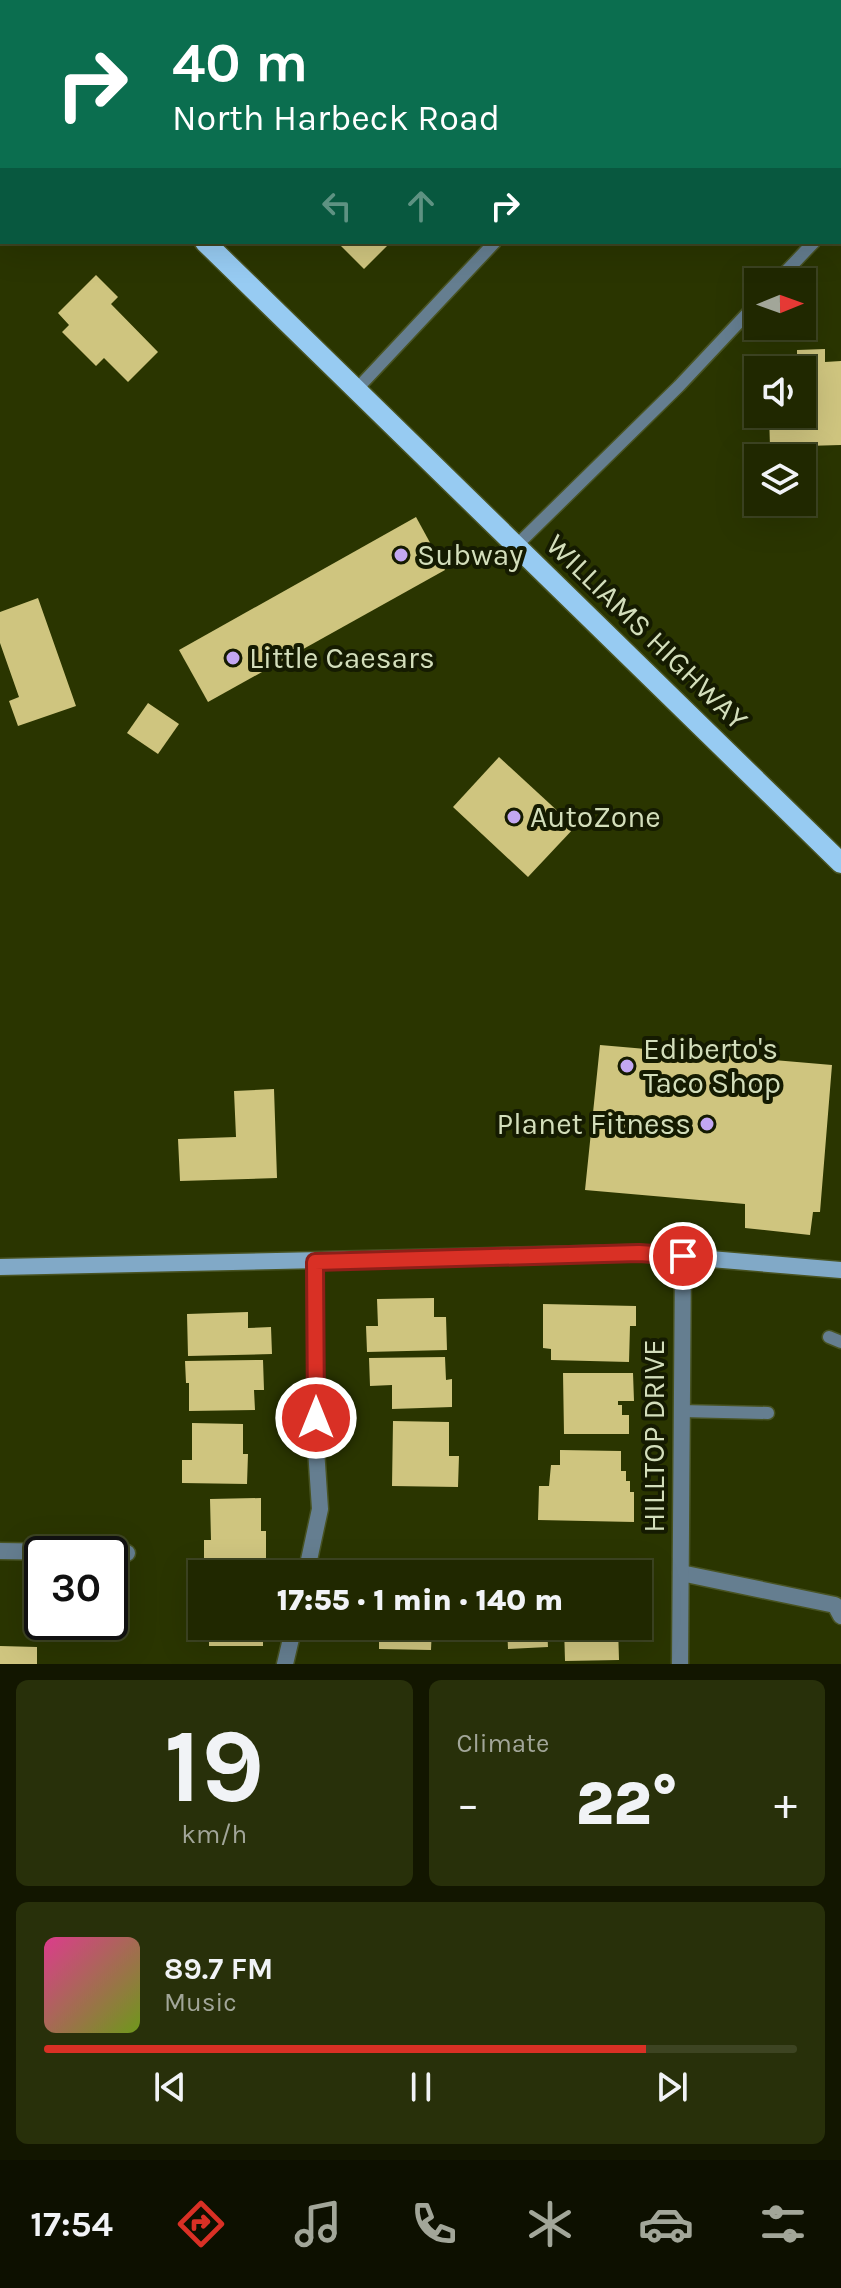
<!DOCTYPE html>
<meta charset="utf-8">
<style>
:root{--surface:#202800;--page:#28300a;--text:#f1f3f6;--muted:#a2a699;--line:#3d4422;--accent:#d93025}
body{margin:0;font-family:Karla,sans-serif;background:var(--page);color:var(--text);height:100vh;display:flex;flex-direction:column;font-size:30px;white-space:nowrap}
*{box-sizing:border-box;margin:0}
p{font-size:26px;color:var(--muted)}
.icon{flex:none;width:44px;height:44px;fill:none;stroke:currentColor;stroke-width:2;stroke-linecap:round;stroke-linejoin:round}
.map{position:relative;height:1664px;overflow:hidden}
.panel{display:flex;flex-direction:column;gap:16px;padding:16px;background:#121600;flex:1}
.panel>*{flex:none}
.hud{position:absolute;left:0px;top:0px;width:842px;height:244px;box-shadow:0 8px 32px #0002,0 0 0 2px var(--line);background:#0b6e4f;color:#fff;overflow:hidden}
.needle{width:52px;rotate:89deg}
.tools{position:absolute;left:744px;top:268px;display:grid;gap:16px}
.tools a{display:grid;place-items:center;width:72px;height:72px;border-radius:0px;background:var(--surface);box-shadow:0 8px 32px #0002,0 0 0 2px var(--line);font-size:40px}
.speed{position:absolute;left:24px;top:1536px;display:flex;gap:16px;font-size:40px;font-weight:700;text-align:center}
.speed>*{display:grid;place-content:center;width:104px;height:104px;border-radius:50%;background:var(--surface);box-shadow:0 8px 32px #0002,0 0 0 2px var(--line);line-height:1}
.speed .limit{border:4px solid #111;border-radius:12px;background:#fff;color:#111}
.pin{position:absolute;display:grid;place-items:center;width:68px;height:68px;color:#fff;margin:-34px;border:4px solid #fff;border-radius:50%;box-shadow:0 2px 8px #0007}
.me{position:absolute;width:88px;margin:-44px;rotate:0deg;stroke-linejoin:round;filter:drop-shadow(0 0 6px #0008)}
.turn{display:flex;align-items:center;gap:28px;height:168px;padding:0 40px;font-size:36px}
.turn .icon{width:104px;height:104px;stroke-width:2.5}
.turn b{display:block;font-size:56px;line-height:68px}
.lanes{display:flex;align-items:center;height:76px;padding:0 40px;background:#0003;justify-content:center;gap:40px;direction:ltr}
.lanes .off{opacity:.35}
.big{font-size:60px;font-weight:800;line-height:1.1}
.panel .tile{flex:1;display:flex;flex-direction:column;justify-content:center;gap:12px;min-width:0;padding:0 28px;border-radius:12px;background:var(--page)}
.panel .dial{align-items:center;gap:0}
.dial b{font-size:104px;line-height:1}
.song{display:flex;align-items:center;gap:24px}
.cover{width:96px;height:96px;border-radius:12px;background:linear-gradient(135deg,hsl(330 70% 55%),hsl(80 70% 35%))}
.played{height:8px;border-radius:4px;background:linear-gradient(90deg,var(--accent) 80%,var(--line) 80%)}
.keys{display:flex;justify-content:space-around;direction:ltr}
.heat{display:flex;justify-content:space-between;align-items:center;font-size:44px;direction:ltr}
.panel .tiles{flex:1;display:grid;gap:16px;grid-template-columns:1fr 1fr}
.tile:last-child{grid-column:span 2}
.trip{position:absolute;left:188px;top:1560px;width:464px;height:80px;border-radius:0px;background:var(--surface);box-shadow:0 8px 32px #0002,0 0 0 2px var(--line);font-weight:800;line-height:80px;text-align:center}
.dock{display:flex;height:128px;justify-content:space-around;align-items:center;background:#0d1000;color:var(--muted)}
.dock .icon{width:56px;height:56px}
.dock .on{color:var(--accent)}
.dock b{font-size:36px;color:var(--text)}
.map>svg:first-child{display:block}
</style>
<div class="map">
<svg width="841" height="1664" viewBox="0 0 841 1664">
<rect width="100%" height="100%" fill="#2a3500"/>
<g fill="#cfc57f">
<path d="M337 242H391L364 269Z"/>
<path d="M96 275 118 297 111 304 158 352 128 382 104 358 96 366 62 332 69 325 58 313Z"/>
<path d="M825 349V362L841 361V445L770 447 769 414H802V370H769L768 362 797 361V350Z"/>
<path d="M416 517 445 570 208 702 179 650Z"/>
<path d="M38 598 76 706 18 726 9 701 19 697 0 643V612Z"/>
<path d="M148 703 179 724 158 754 127 733Z"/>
<path d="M499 757 575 827 528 877 453 807Z"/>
<path d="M600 1045 832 1065 820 1212H813L810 1235 745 1228V1204L585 1190Z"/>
<path d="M274 1089 277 1178 180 1181 178 1139 236 1137 234 1091Z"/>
<path d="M434 1298V1317H446L447 1350 367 1352 366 1326H378L377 1299Z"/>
<path d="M543 1304 636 1306V1326H630L629 1362 551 1360V1349L543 1348Z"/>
<path d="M248 1312V1328L271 1327 272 1354 188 1356 187 1314Z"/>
<path d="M445 1357 446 1380 452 1379V1407L392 1409V1385L370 1386 369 1358Z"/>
<path d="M263 1360 264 1390H254L255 1410 189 1411V1383H186L185 1361Z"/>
<path d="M563 1373H633L634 1401H618V1405H622V1415H629V1434H564Z"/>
<path d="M393 1421 449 1422V1456H459L458 1487 392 1486Z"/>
<path d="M192 1423 243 1424V1454H248L247 1484 182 1483V1460H192Z"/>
<path d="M560 1450 621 1451V1471H626V1481H630V1492H634V1522L538 1520 539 1486H549L551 1465H560Z"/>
<path d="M261 1498V1531H266V1558L204 1559V1540H211L210 1499Z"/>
<path d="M527 1570V1574H501V1571Z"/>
<rect x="209" y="1626" width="54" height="20"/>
<path d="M379 1626H432L431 1650 379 1649Z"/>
<path d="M507 1626H547L548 1647 508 1649Z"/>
<path d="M564 1626 618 1627 619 1660 565 1661Z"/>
<path d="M0 1646 37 1647V1664H0Z"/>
</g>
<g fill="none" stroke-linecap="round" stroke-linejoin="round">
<g stroke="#485322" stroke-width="15">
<g id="lane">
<path d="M735 2 737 0"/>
<path d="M840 216 841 215"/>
<path d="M776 282 814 242"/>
<path d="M356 390 495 242"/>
<path d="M516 546 679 386 758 302"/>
<path d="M829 1337 841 1342"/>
<path d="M682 1411 768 1413"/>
</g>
</g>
<g stroke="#485322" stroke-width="19">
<g id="street">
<path d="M0 1551 127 1553"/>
<path d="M681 1573 835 1605 841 1616"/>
<path d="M306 1574 320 1509 316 1449 315 1262"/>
<path d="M285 1664 294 1626"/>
<path d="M680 1664 683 1256"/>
</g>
</g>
<g stroke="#485322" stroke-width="19">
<path id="secondary" d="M0 1267 639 1253 841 1270"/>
</g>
<g stroke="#485322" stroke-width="23">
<g id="primary">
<path d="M0 40 2 42"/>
<path d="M205 242 841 863"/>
</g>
</g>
<use href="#lane" stroke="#657e90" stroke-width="12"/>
<use href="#street" stroke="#657e90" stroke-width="16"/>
<use href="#secondary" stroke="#81a9c7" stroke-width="16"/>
<use href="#primary" stroke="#97cbf2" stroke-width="20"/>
</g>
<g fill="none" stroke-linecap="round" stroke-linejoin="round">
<g stroke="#8d1f18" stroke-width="20">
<path id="route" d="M316 1418 315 1262 639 1253 683 1256"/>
</g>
<use href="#route" stroke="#d93025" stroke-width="14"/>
</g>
<g fill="#c3a7f2" stroke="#151b01" stroke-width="3">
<circle cx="401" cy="555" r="8"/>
<circle cx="233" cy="658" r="8"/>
<circle cx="514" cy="817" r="8"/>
<circle cx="627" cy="1066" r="8"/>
<circle cx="707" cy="1124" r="8"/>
</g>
<g text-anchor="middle" stroke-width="8" stroke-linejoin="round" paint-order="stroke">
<g font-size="30" fill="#d3debb" stroke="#151b01" text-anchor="start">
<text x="417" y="565">Subway</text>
<text x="249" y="668">Little Caesars</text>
<text x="530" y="827">AutoZone</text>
<text x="643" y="1059">Ediberto's<tspan x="643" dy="34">Taco Shop</tspan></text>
<text x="691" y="1134" text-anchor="end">Planet Fitness</text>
</g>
<g font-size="30" fill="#d3debb" stroke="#151b01">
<text transform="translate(647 632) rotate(44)" y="10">WILLIAMS HIGHWAY</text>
<text transform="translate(654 1436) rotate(-90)" y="10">HILLTOP DRIVE</text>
</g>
</g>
</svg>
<div class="tools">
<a><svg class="needle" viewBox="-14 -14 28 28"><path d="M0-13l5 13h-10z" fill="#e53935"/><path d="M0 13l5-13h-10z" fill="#a2a699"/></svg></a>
<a><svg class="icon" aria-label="sound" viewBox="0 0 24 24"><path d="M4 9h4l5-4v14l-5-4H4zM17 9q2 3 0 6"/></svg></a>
<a><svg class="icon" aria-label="layers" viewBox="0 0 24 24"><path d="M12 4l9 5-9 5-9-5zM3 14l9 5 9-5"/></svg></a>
</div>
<div class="speed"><div class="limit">30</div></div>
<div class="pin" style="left:683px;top:1256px;background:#d93025"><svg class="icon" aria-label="arrive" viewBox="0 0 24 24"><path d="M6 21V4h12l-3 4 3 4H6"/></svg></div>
<svg class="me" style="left:316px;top:1418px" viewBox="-20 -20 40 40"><circle r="17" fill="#d93025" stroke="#fff" stroke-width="3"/><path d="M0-11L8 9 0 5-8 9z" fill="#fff"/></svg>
<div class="trip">17:55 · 1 min · 140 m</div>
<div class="hud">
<div class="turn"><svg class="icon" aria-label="right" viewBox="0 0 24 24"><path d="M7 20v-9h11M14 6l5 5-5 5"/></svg><div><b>40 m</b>North Harbeck Road</div></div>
<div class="lanes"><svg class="icon off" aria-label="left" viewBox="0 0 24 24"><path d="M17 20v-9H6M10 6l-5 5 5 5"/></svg><svg class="icon off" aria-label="ahead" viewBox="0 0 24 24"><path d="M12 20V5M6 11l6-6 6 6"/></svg><svg class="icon" aria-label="right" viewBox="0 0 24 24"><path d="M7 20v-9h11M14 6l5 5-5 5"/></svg></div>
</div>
</div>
<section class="panel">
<div class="tiles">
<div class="tile dial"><b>19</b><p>km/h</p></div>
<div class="tile"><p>Climate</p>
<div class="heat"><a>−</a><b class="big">22°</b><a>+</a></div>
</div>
<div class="tile">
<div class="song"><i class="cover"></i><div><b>89.7 FM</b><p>Music</p></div></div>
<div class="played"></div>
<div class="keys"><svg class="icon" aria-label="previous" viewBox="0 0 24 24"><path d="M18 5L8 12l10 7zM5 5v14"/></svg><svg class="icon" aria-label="pause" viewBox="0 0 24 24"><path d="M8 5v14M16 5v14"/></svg><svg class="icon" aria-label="next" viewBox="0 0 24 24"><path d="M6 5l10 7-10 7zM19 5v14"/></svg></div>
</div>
</div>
</section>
<nav class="dock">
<b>17:54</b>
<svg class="icon on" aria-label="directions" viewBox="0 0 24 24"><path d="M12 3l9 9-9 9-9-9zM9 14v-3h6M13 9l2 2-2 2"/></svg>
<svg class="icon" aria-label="music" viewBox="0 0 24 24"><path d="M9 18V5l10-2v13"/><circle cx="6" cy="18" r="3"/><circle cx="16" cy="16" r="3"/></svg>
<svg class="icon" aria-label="phone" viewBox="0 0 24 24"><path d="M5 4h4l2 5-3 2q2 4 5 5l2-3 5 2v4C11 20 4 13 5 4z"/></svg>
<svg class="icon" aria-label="climate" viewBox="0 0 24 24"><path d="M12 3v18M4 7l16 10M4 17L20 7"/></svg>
<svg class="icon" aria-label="car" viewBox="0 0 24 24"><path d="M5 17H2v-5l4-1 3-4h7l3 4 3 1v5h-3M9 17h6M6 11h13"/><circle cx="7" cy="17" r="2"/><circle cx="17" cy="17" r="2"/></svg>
<svg class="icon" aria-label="filters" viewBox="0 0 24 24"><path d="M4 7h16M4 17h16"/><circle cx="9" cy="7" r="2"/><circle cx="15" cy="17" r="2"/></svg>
</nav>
